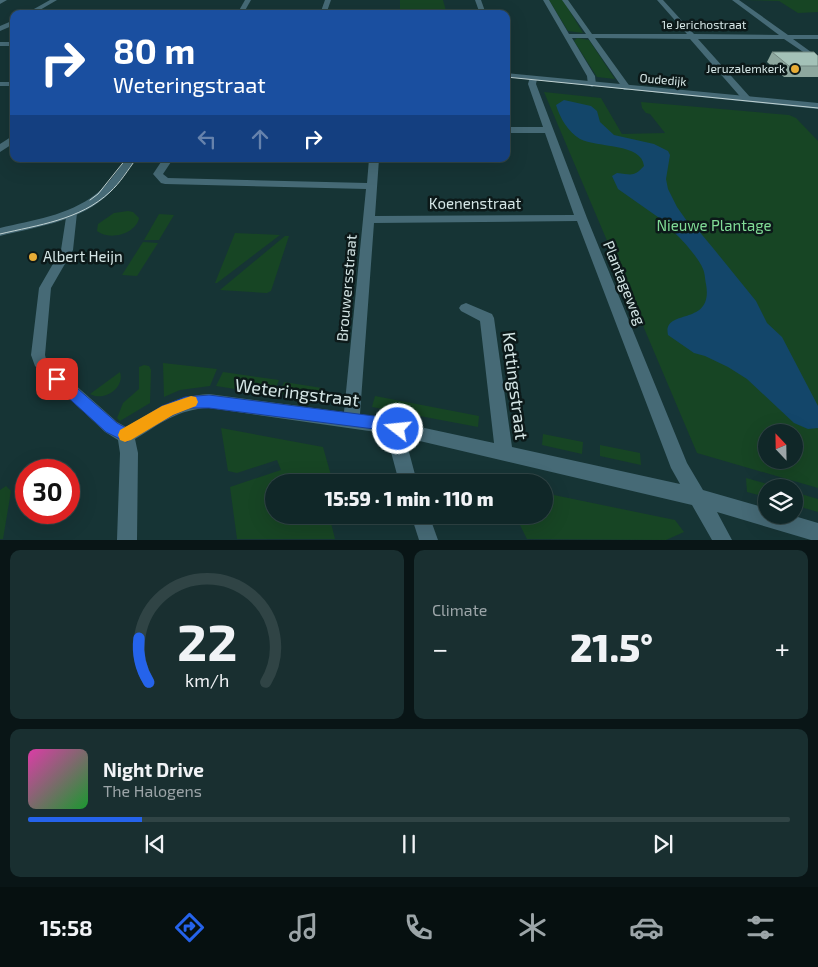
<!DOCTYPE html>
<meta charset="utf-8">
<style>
:root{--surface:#102728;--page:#192f30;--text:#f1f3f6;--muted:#9ca5a8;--line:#304445;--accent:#2563eb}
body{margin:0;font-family:"Exo 2",sans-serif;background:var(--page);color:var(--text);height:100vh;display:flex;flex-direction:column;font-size:19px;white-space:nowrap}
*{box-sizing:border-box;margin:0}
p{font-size:16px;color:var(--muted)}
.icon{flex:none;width:28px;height:28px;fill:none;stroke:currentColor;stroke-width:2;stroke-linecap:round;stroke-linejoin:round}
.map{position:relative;height:540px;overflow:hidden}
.drawer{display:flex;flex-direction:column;gap:10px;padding:10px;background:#091516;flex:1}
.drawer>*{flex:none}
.top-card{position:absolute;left:10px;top:10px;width:500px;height:152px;border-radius:10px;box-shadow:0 5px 20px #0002,0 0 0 1px var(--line);background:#1a4fa0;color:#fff;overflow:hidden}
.needle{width:32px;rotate:338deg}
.fabs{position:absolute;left:758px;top:424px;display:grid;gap:10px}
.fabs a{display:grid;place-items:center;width:45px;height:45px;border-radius:50%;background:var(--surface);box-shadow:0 5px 20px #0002,0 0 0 1px var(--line);font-size:25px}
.speed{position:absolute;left:15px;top:459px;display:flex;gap:10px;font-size:25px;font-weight:700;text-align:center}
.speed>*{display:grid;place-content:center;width:65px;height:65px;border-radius:50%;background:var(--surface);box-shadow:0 5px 20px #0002,0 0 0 1px var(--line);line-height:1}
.speed .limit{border:8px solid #d22;background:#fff;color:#111}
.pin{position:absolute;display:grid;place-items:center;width:42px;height:42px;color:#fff;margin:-21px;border-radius:10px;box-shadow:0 2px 8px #0006}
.me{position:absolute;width:55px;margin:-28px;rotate:286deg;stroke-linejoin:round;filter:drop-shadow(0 0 4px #0008)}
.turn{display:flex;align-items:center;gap:18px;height:105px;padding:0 20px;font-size:22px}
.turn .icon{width:65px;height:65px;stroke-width:2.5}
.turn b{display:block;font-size:35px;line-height:42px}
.lanes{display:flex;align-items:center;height:48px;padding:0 20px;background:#0003;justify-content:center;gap:25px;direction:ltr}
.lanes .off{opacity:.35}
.big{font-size:38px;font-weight:800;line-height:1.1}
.drawer .tile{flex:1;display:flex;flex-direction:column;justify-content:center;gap:8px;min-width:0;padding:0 18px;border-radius:10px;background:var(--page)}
.drawer .dial{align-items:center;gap:0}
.dial svg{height:130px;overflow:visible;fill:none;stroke:var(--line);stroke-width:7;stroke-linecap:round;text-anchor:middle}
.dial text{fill:var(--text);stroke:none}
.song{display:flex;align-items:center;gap:15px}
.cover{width:60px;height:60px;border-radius:8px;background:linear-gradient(135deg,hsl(320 70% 55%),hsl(130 70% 35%))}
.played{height:5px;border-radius:2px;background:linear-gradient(90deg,var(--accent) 15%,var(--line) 15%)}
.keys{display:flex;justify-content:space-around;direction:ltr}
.heat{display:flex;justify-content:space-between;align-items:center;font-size:28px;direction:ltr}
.drawer .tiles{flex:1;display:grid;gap:10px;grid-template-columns:1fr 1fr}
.tile:last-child{grid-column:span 2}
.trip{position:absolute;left:265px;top:474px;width:288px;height:50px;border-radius:25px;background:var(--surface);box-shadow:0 5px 20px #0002,0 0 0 1px var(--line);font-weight:800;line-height:50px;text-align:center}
.tabs{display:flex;height:80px;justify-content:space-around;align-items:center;background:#061010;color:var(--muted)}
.tabs .icon{width:35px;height:35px}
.tabs .active{color:var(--accent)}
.tabs b{font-size:22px;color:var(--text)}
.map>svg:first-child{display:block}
</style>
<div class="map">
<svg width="818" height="540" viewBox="0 0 818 540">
<rect width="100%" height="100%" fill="#163435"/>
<g fill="#174524" fill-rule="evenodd">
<path d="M400 0H443L446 11 441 14H400Z"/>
<path d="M549 0H563L583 33 568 31Z"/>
<path d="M744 0H818V12L798 13 779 1Z"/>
<path d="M577 38 589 40 615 79 597 77 574 41Z"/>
<path d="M544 92 601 98 622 134 665 133 650 114 646 113 642 108 641 102 789 115 796 118 818 141V488L697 453ZM766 432H794V460H766Z"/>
<path d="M128 211 133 212 139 218C136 234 109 241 97 231L98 224 114 213Z"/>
<path d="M159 214 174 215 159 240H144Z"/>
<path d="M235 233 280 235 217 283H215Z"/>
<path d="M285 236H289L271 291 267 293 220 290Z"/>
<path d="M143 242 158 243 137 276 122 275Z"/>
<path d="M163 363 217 369 210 386 180 390 164 397Z"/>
<path d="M144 365 149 366 151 370 150 403 120 421 117 418 123 403 139 389V367Z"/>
<path d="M120 372C125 388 104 402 90 394Z"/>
<path d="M223 372 279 380 273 395 216 386Z"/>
<path d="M284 382 322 388 318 400 279 394Z"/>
<path d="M375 396 479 416 478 427 372 407Z"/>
<path d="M221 428 323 447 332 479 322 482H274V515H329L335 539H237L230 487 281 470 277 460 237 473 228 471Z"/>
<path d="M543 434 583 442 582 454 542 445Z"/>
<path d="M600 445 640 453 641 465 600 456Z"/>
<path d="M746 478 778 487 766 488V497L747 492Z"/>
<path d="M6 486 11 491 3 539H0V490Z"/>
<path d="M794 492 818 499V512L794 505Z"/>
<path d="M544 493 675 520 684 532 666 540 527 539 515 515 504 520 502 515H544Z"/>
</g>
<path fill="#13466a" d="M564 100 591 106 597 111 600 122 614 135 654 144 668 151 670 155 666 179 668 189 677 207 689 224 698 230 713 248 756 301 767 323 782 337 818 406V428L808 429 794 423 747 379 728 367 705 356 694 353 668 335C662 307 714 328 706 284 705 280 705 273 703 269 699 259 686 244 678 236 673 231 667 229 665 222L618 189 612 176 617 173C631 174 633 178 644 166 642 143 597 148 580 139 568 132 560 118 556 105Z"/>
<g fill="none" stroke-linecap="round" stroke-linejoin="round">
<g fill="#466a76" fill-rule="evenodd">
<path d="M0 0H7L0 4Z"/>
<path d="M50 0H57L33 14H25Z"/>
<path d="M245 0H251L243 14H237Z"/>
<path d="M325 0H331L326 14H320Z"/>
<path d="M475 0H481L486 14H480Z"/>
<path d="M543 0H549L569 34H586L562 0H568L592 34H687L657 0H663L694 34 779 35 732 0H739L788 35H818V39H793L818 57V62L784 39H698L750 97 751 99 747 101H744L690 39 595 38 631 88 627 90H624L588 38H572L595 76 596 85 592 87 588 85 587 76Z"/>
<path d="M14 20V25L0 31V26Z"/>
<rect x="0" y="42" width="14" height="4"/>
<path d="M530 77 537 79 536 84 587 218 687 463 703 490 766 508V515H791L818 523V540H811L717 512 732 540H712L692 505 407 438 409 452 417 482H399L391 452 390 434 209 408C178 409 160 424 135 439L138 453 137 540H117L120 453 118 440 105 432 35 366 31 355 39 288 61 250 67 211H75L77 213 73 250 51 288 45 355 46 359 117 422 126 427C154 411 176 396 209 394L344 412 366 189 165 184 161 183 153 174 163 159H173L163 174 168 178 367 183 369 159H379L375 216 574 215 545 133H506V127H543L528 84ZM577 221 671 468 680 484 512 447 494 318 492 314 466 303 461 305 459 308 461 311 480 321 494 443 360 414 374 223Z"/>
<rect x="0" y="82" width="14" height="4"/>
<path d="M14 135V143L0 152V144Z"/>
<path d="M411 515H429L438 540H419Z"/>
</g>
<g fill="#466a76" fill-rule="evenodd">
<path d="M506 73 818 103V109L506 77Z"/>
<path d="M126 159H136C126 172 117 187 104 198 76 222 35 227 0 236V228C32 220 68 216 96 194 108 185 117 171 126 159Z"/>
</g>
<g stroke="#c0d2d2" stroke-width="1">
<path d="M506 77 818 108"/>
<path d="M90 200 98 194 126 159"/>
<path d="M0 234C38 225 80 220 110 192 120 183 128 170 136 159"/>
</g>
</g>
<path fill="#8da79e" d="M772 52 818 56V77H784L767 62Z"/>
<path fill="#a4c2b8" stroke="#738881" d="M772 52H814L818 56V66H789Z"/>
<path fill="#2563eb" stroke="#184099" d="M57 373 62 375 117 423 126 428 162 406 185 397 209 395 374 416 403 425 405 429 403 434 398 436 374 429 209 408H190L173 415 126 442 106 432 52 383 50 379 52 375Z"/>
<path fill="#f59e0b" d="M191 396 196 397 198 402 196 406 173 415 131 440 125 442 120 440 118 435 120 430 162 406Z"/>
<g fill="#e7ac36" stroke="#0c1919" stroke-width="2">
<circle cx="795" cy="69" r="5"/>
<circle cx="33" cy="257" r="5"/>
</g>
<g text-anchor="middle" stroke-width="5" stroke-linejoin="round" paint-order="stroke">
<g font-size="12" fill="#d4e5e5" stroke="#0c1919">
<text x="704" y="29">1e Jerichostraat</text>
<text transform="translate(663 80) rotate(5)" y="4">Oudedijk</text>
</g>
<g font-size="12" fill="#d4e5e5" stroke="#0c1919" text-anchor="end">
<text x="785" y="73">Jeruzalemkerk</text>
</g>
<g font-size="15" fill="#d4e5e5" stroke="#0c1919">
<text x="475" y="209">Koenenstraat</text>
<text transform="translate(624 283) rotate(68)" y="5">Plantageweg</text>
<text transform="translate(347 288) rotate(-85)" y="5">Brouwersstraat</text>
</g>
<g font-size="15" fill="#81dc97" stroke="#0c1919">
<text x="714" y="231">Nieuwe Plantage</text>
</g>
<g font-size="15" fill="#d4e5e5" stroke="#0c1919" text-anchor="start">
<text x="43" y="262">Albert Heijn</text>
</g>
<g font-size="18" fill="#d4e5e5" stroke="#0c1919">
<text transform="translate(515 386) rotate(83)" y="6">Kettingstraat</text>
<text transform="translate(297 393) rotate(7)" y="6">Weteringstraat</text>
</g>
</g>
</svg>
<div class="fabs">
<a><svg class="needle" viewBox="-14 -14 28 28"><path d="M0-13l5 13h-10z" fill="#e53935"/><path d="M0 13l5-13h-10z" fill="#9ca5a8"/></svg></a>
<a><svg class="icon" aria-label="layers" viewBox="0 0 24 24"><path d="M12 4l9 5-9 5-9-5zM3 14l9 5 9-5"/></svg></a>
</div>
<div class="speed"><div class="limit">30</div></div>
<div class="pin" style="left:57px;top:379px;background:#d93025"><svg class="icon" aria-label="arrive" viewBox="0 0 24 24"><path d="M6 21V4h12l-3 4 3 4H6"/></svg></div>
<svg class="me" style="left:398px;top:429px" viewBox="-20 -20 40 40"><circle r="17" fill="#2563eb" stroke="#fff" stroke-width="3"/><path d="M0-11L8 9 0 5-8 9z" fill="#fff"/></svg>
<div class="trip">15:59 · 1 min · 110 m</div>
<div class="top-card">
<div class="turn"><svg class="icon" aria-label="right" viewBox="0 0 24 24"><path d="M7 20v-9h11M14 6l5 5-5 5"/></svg><div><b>80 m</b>Weteringstraat</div></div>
<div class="lanes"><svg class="icon off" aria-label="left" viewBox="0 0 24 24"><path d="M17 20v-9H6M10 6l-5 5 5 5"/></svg><svg class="icon off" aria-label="ahead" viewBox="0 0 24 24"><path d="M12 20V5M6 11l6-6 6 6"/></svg><svg class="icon" aria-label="right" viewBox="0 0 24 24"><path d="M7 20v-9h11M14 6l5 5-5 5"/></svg></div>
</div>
</div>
<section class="drawer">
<div class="tiles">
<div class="tile dial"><svg viewBox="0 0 100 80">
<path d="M14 69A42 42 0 1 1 86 69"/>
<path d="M14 69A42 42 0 0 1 8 42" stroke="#2563eb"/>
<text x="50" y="56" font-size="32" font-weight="700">22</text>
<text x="50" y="72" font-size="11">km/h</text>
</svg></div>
<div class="tile"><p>Climate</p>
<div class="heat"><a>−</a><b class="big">21.5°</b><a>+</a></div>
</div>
<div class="tile">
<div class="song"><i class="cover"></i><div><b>Night Drive</b><p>The Halogens</p></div></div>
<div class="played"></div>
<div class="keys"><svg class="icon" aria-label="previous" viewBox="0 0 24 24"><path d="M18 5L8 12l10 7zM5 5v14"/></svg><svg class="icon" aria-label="pause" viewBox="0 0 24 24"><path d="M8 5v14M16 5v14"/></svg><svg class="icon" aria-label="next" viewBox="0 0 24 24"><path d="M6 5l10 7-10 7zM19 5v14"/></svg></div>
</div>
</div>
</section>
<nav class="tabs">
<b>15:58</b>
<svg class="icon active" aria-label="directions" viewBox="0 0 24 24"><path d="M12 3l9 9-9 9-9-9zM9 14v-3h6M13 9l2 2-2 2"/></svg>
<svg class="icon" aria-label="music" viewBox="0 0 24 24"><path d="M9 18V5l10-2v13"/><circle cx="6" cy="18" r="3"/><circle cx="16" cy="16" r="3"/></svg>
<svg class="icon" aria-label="phone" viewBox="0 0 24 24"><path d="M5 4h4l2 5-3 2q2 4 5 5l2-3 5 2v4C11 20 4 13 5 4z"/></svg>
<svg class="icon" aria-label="climate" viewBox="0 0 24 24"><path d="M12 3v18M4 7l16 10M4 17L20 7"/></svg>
<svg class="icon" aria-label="car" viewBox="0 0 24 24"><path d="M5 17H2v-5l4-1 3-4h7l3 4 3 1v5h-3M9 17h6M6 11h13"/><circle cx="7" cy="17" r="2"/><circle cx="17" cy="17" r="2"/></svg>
<svg class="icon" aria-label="filters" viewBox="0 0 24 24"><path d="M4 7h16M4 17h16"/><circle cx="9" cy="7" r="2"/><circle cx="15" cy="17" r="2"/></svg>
</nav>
